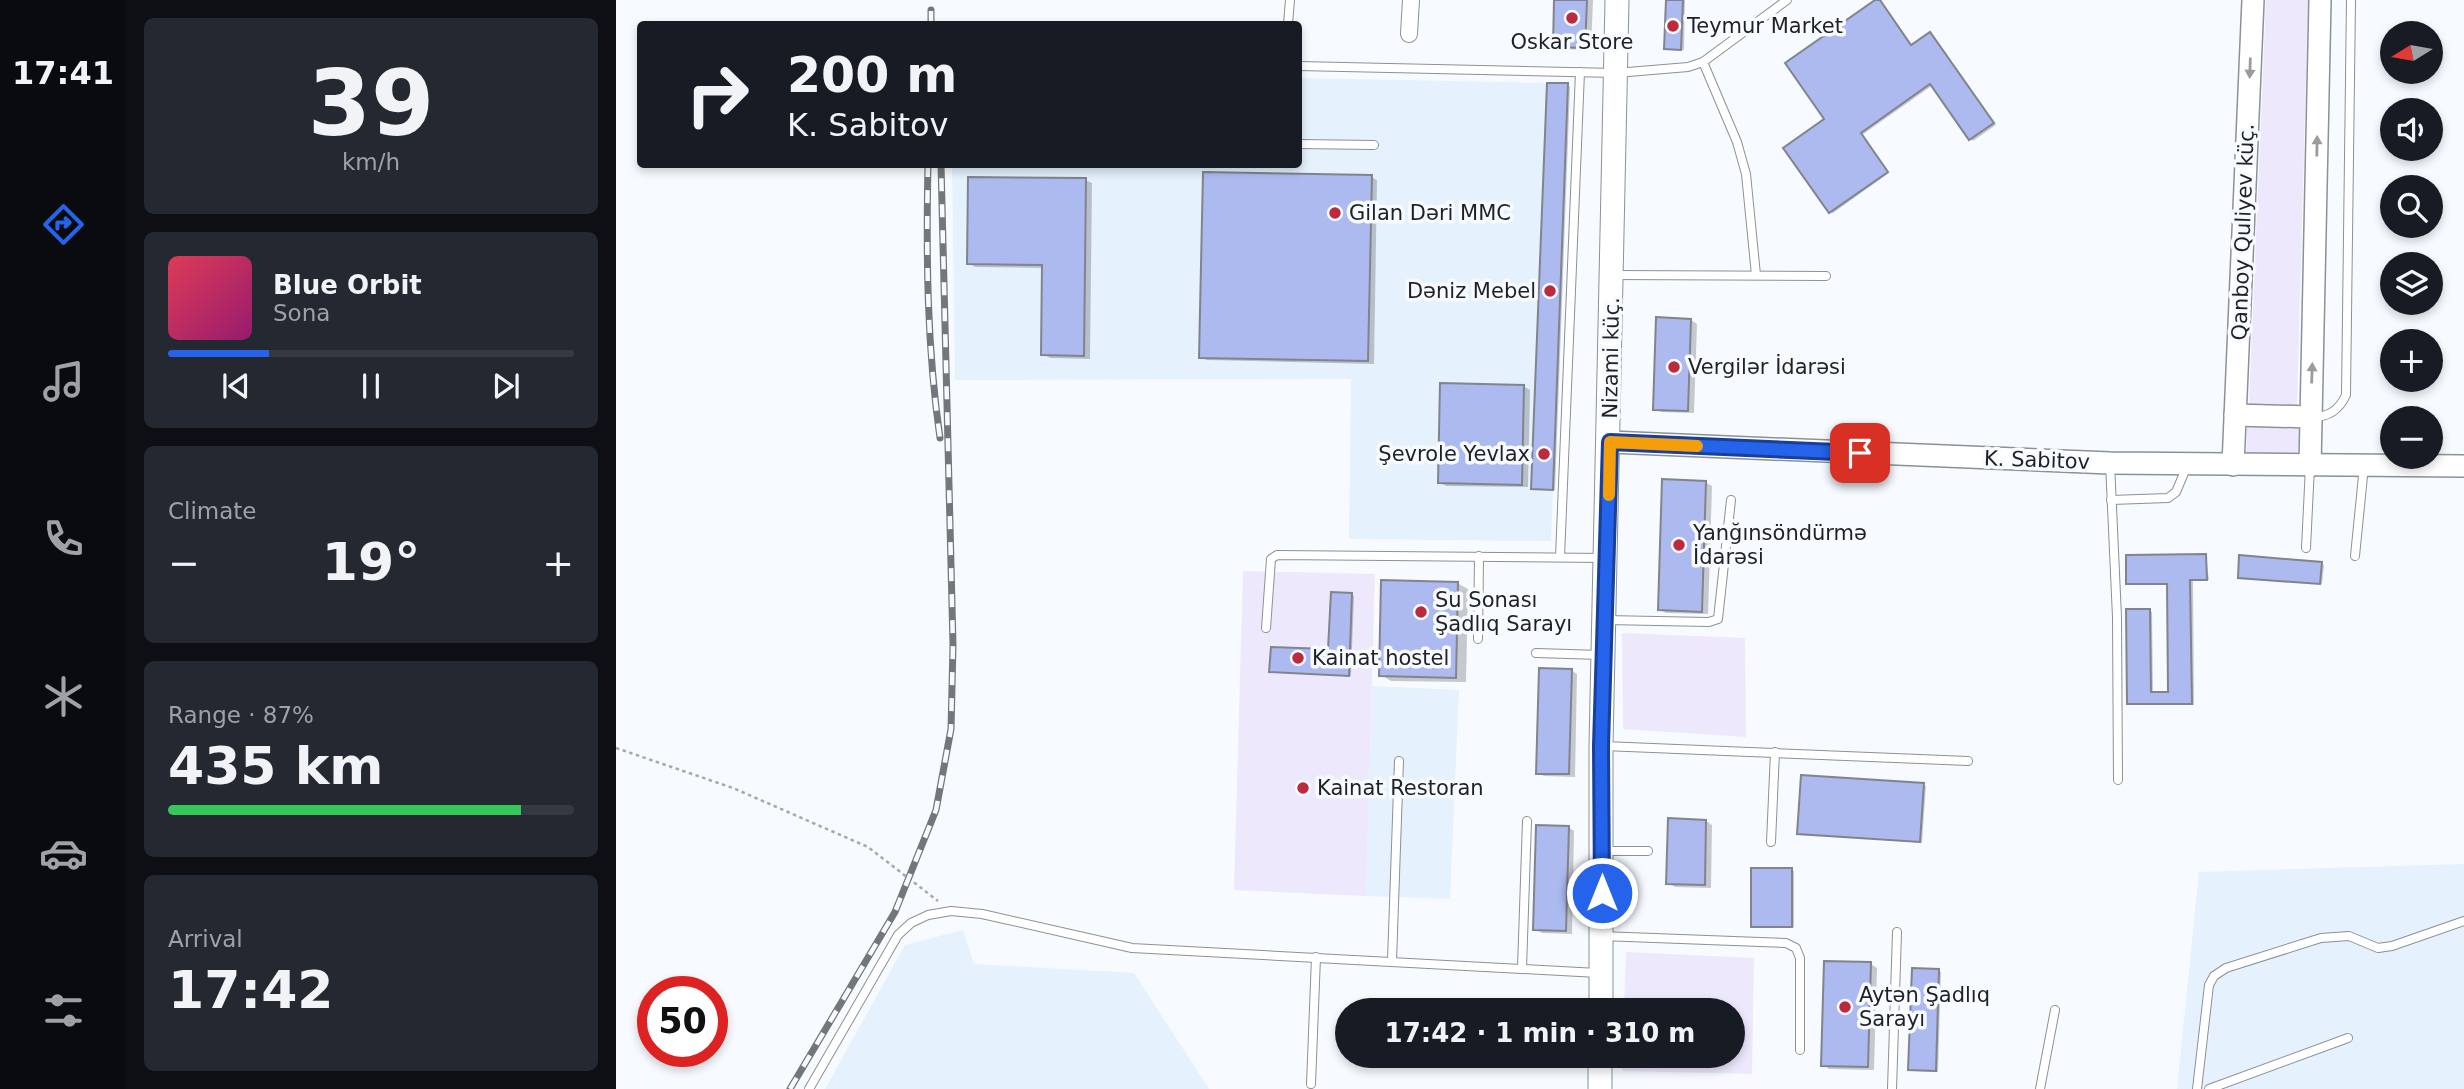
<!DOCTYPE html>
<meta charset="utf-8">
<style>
:root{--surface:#171b24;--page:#242831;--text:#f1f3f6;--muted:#9ea1a6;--line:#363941;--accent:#2563eb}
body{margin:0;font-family:"DejaVu Sans",sans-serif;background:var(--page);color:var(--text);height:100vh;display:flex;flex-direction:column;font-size:26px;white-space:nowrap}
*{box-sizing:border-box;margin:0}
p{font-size:23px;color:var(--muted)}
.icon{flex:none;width:38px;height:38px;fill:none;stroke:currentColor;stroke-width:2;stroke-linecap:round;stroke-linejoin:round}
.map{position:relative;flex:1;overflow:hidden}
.side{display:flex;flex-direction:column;gap:18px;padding:18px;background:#0d0f14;width:490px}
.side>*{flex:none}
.banner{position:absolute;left:21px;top:21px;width:665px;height:147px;border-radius:7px;box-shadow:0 4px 10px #0003;background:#171b24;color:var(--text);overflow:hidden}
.needle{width:46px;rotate:259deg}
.tools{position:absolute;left:1764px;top:21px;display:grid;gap:14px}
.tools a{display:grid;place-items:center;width:63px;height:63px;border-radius:50%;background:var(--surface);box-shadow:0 4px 10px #0003;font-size:35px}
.speed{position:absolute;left:21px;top:976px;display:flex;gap:14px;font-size:35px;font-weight:700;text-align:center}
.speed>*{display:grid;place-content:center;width:91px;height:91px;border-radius:50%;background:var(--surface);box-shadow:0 4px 10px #0003;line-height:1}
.speed .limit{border:10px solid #d22;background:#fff;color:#111}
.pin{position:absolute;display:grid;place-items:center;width:60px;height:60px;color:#fff;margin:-30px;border-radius:14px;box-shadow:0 4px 10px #0006}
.me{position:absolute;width:77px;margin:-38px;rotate:0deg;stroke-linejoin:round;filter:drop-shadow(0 0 5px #0008)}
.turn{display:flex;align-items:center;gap:24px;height:147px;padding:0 35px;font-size:32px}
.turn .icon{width:91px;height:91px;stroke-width:2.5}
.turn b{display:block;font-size:49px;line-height:60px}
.big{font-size:52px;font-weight:700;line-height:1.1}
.side .widget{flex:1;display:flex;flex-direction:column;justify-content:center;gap:10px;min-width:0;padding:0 24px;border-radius:10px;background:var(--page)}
.side .dial{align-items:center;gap:0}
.dial b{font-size:91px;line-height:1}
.song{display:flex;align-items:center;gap:21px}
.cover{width:84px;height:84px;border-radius:10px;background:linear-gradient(135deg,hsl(350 70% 55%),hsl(320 70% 35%))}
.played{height:7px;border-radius:4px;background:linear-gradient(90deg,var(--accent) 25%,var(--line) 25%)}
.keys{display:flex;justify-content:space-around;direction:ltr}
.heat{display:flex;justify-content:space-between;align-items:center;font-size:38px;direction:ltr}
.charge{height:10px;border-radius:5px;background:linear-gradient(90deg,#34c759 87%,var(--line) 0)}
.trip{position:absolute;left:719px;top:998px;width:410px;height:70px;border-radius:35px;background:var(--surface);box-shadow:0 4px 10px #0003;font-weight:700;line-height:70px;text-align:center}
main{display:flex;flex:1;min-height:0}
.dock{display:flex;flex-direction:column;width:126px;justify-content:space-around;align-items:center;background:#090b0e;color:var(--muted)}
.dock .icon{width:49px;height:49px}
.dock .on{color:var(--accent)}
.dock b{font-size:32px;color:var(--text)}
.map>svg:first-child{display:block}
</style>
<main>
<nav class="dock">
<b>17:41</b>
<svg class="icon on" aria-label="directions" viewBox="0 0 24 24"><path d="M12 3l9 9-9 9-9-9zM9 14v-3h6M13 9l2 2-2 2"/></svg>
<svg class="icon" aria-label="music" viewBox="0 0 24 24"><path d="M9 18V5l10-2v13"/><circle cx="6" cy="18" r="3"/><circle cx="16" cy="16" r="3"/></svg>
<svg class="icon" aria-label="phone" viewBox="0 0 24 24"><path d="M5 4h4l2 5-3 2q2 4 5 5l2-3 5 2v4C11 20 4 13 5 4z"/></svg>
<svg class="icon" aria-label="climate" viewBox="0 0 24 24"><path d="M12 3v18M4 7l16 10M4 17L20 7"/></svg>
<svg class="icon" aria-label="car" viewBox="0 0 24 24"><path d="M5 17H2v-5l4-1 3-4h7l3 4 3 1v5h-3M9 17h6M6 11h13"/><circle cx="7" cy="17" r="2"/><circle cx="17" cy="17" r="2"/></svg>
<svg class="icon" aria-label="filters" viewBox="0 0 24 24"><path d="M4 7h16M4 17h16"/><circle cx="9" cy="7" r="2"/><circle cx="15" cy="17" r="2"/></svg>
</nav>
<section class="side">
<div class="widget dial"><b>39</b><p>km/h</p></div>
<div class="widget">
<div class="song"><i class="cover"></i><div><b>Blue Orbit</b><p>Sona</p></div></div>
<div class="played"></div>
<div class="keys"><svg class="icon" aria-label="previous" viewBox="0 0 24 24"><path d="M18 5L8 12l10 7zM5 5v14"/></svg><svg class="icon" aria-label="pause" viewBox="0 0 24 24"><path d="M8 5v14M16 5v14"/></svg><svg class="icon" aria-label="next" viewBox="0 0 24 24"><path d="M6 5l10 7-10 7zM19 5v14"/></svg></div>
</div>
<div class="widget"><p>Climate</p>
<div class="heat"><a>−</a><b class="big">19°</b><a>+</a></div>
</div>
<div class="widget"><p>Range · 87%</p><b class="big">435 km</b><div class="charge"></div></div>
<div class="widget"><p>Arrival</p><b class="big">17:42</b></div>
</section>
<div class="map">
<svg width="1848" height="1089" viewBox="0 0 1848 1089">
<rect width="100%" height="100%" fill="#f7fbff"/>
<g fill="#e5f1fd">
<path d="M683 78 931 83 915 488 937 490 935 541 733 539 735 379 339 380 336 165 682 164Z"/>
<path d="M756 686 843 690 834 899 750 896Z"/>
<path d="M1848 864V1089H1561L1583 872Z"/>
<path d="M347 930 358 964 518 973 593 1089H209L289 945Z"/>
</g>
<g fill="#eee8fc">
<path d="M1650 0H1692L1681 405 1633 404Z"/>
<path d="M1631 427 1683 429 1682 456 1630 454Z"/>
<path d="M627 571 759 574 750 896 618 890Z"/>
<path d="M1006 633 1129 638 1130 737 1007 729Z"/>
<path d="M1010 952 1138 958 1136 1074 1006 1071 1007 1055H1116V1010H1008Z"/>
</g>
<g fill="#0003">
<path d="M940 0H977L975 50 945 49 938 46Z"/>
<path d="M1052 0H1069L1068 50 1050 48Z"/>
<path d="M1262 0 1296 46 1314 34 1317 35 1380 125 1357 141 1355 139 1317 85 1246 135 1273 173 1217 213 1214 212 1210 119Z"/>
<path d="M952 85 954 87 939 490 920 489 917 488Z"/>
<path d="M755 177 761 180 758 364 591 360 585 357Z"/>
<path d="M469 180 476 183 474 359 434 358 427 354 428 268 359 267 353 263Z"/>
<path d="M1075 320 1081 324 1078 413 1046 412 1039 409Z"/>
<path d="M907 386 914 390 912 487 830 486 823 482Z"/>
<path d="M1089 482 1096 486 1092 614 1050 613 1043 609Z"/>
<path d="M1590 556 1593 580H1577L1578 705H1515L1513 703 1533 611 1536 612 1537 693H1554L1553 584 1512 583Z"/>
<path d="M1706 564 1708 565 1706 584 1626 578Z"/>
<path d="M841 583 852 589 850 682 775 681 765 675Z"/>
<path d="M735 594 738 596 735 676 655 671 714 651Z"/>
<path d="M955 670 961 674 959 777 928 776 922 773Z"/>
<path d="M1307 785 1310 786 1306 843 1183 833Z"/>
<path d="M1054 820 1090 821 1096 825 1095 888 1059 887 1052 883Z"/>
<path d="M952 827 958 831 956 934 926 933 919 929Z"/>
<path d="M1175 870 1178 871V927L1137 926Z"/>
<path d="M1255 964 1261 968 1258 1070 1213 1069 1207 1065Z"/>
<path d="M1323 971 1325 972 1322 1072 1297 1071 1294 1069Z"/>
</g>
<g fill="#acbaf0" stroke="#82848b" stroke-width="2">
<path d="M938 0H971L969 48 937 47Z"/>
<path d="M1050 0H1067L1065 50 1048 49Z"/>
<path d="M1259 0H1264L1295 45 1314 32 1378 123 1353 140 1314 84 1245 133 1272 172 1213 213 1167 148 1208 119 1169 63Z"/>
<path d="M931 83H952L937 490 915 489Z"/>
<path d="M587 172 756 175 752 361 583 358Z"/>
<path d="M352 177 470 178 468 356 425 355 426 265 351 264Z"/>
<path d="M1040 317 1075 319 1072 411 1037 410Z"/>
<path d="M824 383 908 385 906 485 822 483Z"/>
<path d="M1046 479 1090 481 1086 612 1042 610Z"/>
<path d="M1590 554 1591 580H1574L1576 704H1511L1510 609H1534L1535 692H1552L1551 584H1510V555Z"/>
<path d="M1623 555 1706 562 1704 584 1622 578Z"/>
<path d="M765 580 842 582 840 678 763 676Z"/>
<path d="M715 592 736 593 733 676 653 672 655 647 712 649Z"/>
<path d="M923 668 956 669 953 774H920Z"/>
<path d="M1185 775 1308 783 1304 842 1181 834Z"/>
<path d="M1052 818 1090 820 1089 885 1050 884Z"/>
<path d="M920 825 953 826 950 931 917 930Z"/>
<rect x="1135" y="868" width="41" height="59"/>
<path d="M1208 961 1255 962 1252 1067 1205 1066Z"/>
<path d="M1296 968 1323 969 1320 1071 1292 1070Z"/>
</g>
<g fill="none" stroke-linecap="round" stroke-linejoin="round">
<g stroke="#8b9196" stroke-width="10">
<g id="service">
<path d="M672 24 674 0"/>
<path d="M1087 62 1121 142 1130 174 1140 275"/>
<path d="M682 66 1000 73 1072 67 1087 62 1171 0"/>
<path d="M682 144 758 145"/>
<path d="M997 275 1210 276"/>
<path d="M1697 417C1713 417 1723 410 1730 395L1735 0"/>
<path d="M1494 463 1501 617 1502 780"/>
<path d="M1495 500 1552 498 1560 492 1571 466"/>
<path d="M1690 548 1694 466"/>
<path d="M1739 556 1748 466"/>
<path d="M944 557 964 72"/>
<path d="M989 620 1093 622 1102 619 1115 500"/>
<path d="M650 628 655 559 661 555 988 558"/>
<path d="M862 639 863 556"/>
<path d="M920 653 985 655"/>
<path d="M988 746 1352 761"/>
<path d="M1155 842 1159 752"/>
<path d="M986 851H1032"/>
<path d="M985 936 1170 943 1180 948 1184 958V1050"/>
<path d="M776 961 783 761"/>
<path d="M906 968 911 821"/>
<path d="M695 1084 700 957"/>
<path d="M193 1089 282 935 295 923 312 915 335 911 366 914 516 948 982 973"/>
<path d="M1276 1089 1281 932"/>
<path d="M1424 1089 1439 1010"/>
<path d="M1581 1089 1593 985 1598 976 1610 968 1705 938 1733 936 1762 948 1776 946 1848 921"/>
<path d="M1593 1089 1732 1038"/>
</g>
</g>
<g stroke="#8b9196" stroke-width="18">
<path id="minor" d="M793 34 795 0"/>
</g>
<g stroke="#8b9196" stroke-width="24">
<g id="tertiary">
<path d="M1619 415 1694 417"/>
<path d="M994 442 1494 463 1848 466"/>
<path d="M1617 465 1637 0"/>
<path d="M1694 466 1704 0"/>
</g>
</g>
<g stroke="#8b9196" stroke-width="25">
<g id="secondary">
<path d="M985 1010V746L1001 0"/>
<path d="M984 1089V1055"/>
</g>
</g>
<path stroke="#a4a8ab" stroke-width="2.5" stroke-dasharray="3.5 3.5" stroke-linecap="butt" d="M0 748 117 788 252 847 322 901"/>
<use href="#service" stroke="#fff" stroke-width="8"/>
<use href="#minor" stroke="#fff" stroke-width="16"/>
<use href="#tertiary" stroke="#fff" stroke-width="21"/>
<use href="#secondary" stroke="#fff" stroke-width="23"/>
<g stroke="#74777a" stroke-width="7">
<g id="rail">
<path d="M315 24V10"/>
<path d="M312 164C310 257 311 347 324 438"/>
<path d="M174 1089 279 912 320 810 335 729 337 645 325 164"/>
</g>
</g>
<use href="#rail" stroke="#f7fbff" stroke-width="4.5" stroke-dasharray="13" stroke-linecap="butt"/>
</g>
<defs><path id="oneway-solid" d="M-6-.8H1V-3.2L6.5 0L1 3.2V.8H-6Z" transform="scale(1.75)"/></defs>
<g fill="#9a9b9c">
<use href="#oneway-solid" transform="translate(1634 68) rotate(92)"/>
<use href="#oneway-solid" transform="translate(1701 146) rotate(-89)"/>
<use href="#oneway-solid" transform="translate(1696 373) rotate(-88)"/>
</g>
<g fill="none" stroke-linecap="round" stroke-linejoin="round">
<g stroke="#184099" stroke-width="18">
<path id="route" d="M986 893 985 746 994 442 1244 453"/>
</g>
<use href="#route" stroke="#2563eb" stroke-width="12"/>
<path stroke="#f59e0b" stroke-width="12" d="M993 495 994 442 1081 446"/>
</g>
<g fill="#bc2b3d" stroke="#f7fbff" stroke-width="2.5">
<circle cx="956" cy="18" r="7"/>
<circle cx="1057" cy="26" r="7"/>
<circle cx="719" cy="213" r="7"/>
<circle cx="934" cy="291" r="7"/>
<circle cx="1058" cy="367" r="7"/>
<circle cx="928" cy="454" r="7"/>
<circle cx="1063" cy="545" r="7"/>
<circle cx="805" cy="612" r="7"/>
<circle cx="682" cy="658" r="7"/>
<circle cx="687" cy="788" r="7"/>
<circle cx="1229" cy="1007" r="7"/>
</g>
<g text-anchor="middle" stroke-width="7" stroke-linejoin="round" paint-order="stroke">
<g font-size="21" fill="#1f2124" stroke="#f7fbff" text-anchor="start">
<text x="1071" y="33">Teymur Market</text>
<text x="956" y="49" text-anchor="middle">Oskar Store</text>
<text x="733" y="220">Gilan Dəri MMC</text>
<text x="920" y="298" text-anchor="end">Dəniz Mebel</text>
<text x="1072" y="374">Vergilər İdarəsi</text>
<text x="914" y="461" text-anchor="end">Şevrole Yevlax</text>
<text x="1077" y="540">Yanğınsöndürmə<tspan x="1077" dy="24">İdarəsi</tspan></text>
<text x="819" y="607">Su Sonası<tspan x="819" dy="24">Şadlıq Sarayı</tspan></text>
<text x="696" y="665">Kainat hostel</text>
<text x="701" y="795">Kainat Restoran</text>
<text x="1243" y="1002">Aytən Şadlıq<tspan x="1243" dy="24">Sarayı</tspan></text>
</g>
<g font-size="21" fill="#1f2124" stroke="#f7fbff">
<text transform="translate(1627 232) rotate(-88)" y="7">Qanboy Quliyev küç.</text>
<text transform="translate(995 358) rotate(-89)" y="7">Nizami küç.</text>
<text transform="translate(1421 460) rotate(2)" y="7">K. Sabitov</text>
</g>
</g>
</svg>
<div class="tools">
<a><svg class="needle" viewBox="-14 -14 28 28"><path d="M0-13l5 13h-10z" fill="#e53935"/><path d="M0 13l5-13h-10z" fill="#9ea1a6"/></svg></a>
<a><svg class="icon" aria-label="sound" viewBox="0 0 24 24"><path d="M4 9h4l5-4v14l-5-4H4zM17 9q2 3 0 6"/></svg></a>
<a><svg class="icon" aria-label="search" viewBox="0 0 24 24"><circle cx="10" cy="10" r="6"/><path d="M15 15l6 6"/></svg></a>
<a><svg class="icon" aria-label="layers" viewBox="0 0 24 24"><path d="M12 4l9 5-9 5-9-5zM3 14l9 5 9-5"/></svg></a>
<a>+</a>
<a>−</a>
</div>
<div class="speed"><div class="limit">50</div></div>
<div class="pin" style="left:1244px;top:453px;background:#d93025"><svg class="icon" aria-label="arrive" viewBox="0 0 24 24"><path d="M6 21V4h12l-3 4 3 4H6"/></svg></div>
<svg class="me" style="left:986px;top:893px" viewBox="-20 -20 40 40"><circle r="17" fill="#2563eb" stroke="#fff" stroke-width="3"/><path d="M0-11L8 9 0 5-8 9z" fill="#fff"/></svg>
<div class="trip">17:42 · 1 min · 310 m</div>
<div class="banner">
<div class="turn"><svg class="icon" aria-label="right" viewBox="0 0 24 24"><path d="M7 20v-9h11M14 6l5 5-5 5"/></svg><div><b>200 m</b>K. Sabitov</div></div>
</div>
</div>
</main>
